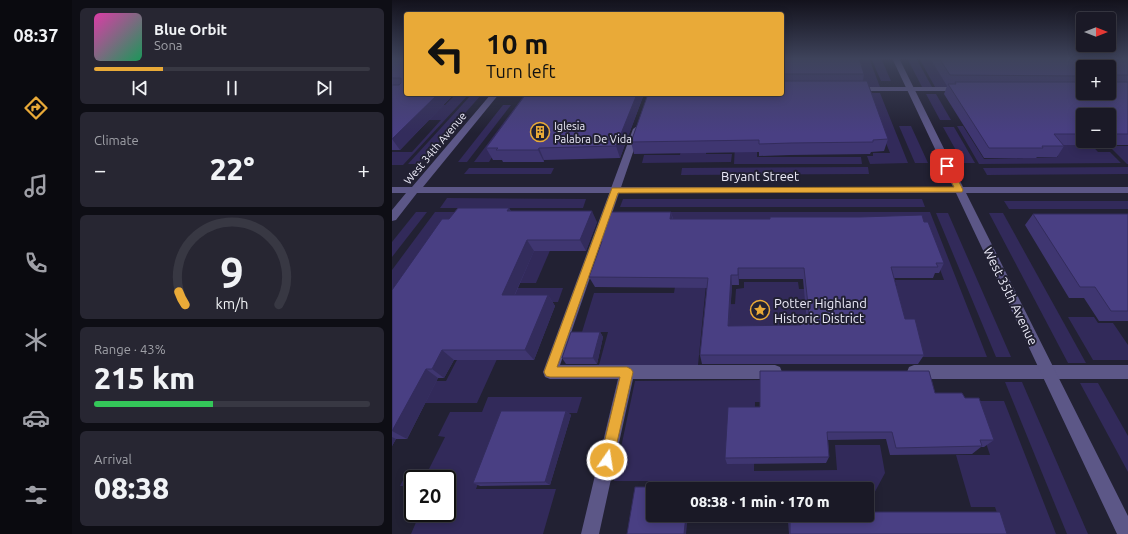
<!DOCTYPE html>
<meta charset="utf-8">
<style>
:root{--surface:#1a1926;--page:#272632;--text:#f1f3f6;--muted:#9fa0a7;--line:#383843;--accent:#e9aa38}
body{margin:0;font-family:Ubuntu,sans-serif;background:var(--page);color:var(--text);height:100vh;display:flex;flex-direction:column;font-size:15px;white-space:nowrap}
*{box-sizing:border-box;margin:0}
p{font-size:13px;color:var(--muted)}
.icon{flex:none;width:22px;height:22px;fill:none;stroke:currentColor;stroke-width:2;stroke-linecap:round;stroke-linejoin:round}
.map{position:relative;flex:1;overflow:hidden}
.details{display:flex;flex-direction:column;gap:8px;padding:8px;background:#0e0e15;width:320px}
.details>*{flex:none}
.hud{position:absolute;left:12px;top:12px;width:380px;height:84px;border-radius:4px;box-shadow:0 2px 10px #0003,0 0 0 1px var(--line);background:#e9aa38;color:#111;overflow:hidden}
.needle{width:26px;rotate:90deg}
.buttons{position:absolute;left:684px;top:12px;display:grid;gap:8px}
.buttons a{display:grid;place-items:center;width:40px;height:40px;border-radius:4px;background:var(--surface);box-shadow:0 2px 10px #0003,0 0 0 1px var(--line);font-size:20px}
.speed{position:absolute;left:12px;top:470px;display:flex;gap:8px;font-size:20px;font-weight:700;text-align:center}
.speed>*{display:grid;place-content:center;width:52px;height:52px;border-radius:50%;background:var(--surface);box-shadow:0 2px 10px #0003,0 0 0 1px var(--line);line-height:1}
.speed .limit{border:2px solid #111;border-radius:6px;background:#fff;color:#111}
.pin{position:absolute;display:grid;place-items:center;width:34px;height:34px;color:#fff;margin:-17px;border-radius:8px;box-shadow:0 2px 6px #0006}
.me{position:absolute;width:44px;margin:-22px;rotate:13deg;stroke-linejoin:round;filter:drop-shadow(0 0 3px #0008)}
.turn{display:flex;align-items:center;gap:14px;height:84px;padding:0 16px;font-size:18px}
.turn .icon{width:52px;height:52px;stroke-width:2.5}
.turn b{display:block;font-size:28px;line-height:34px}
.big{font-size:30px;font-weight:800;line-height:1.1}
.details .card{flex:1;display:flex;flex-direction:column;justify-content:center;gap:6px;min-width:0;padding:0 14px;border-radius:6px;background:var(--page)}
.details .dial{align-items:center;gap:0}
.dial svg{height:104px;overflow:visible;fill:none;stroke:var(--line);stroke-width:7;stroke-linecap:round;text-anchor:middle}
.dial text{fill:var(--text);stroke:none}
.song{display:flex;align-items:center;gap:12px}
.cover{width:48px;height:48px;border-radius:6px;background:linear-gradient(135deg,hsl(320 70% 55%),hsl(150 70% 35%))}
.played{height:4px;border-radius:2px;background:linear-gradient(90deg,var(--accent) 25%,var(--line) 25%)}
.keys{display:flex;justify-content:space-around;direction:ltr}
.heat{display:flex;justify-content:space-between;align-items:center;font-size:22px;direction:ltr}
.charge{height:6px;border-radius:3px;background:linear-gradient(90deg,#34c759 43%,var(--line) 0)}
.trip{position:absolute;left:254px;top:482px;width:228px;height:40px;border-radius:4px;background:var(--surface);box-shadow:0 2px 10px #0003,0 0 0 1px var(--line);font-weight:800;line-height:40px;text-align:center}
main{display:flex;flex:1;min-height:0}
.menu{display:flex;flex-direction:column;width:72px;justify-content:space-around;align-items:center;background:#0a0a0f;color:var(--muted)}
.menu .icon{width:28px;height:28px}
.menu .active{color:var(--accent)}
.menu b{font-size:18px;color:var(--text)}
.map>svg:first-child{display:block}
</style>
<main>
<nav class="menu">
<b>08:37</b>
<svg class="icon active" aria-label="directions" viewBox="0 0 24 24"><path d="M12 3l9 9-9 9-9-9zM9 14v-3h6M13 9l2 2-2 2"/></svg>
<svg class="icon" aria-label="music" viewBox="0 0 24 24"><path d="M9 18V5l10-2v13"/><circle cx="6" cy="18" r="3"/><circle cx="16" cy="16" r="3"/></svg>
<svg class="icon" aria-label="phone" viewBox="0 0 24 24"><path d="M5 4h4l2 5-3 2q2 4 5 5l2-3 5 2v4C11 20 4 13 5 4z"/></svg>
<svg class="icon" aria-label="climate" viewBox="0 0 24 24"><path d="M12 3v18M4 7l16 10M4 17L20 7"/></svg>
<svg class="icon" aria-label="car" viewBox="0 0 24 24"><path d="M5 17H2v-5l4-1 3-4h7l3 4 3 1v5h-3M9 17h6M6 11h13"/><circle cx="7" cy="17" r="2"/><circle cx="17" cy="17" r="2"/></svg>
<svg class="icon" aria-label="filters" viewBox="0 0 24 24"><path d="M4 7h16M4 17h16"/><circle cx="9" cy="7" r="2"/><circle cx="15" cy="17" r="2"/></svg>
</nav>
<section class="details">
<div class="card">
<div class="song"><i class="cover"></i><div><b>Blue Orbit</b><p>Sona</p></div></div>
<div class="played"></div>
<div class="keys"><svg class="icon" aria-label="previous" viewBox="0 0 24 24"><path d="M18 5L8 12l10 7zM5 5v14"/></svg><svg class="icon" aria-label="pause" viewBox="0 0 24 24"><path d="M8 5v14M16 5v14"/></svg><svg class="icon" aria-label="next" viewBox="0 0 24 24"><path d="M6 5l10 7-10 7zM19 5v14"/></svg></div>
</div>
<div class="card"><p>Climate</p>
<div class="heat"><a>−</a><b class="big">22°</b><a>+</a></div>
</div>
<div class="card dial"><svg viewBox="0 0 100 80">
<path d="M14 69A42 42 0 1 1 86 69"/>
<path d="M14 69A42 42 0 0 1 9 59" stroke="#e9aa38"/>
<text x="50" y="56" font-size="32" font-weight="700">9</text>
<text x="50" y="72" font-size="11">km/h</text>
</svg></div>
<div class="card"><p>Range · 43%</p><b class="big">215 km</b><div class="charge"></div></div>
<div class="card"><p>Arrival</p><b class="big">08:38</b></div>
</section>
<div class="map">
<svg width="736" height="534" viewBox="0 0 736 534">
<rect width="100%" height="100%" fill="#222133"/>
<g fill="#322a5a">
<path d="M467 58H477L488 87H457L423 62H468Z"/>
<path d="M479 58H489L499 81H489Z"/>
<path d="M515 58H524L540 87H530Z"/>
<path d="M527 58H543L562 87H543Z"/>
<path d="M474 93H488L516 163 478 164 475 156H481V153H498Z"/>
<path d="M64 94H77L11 165H0V152H20L49 120H22L0 107 13 105H53Z"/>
<path d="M80 94H90L28 164H16Z"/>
<path d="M133 94H150L108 145 97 162H82Z"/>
<path d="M300 94 318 125 314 154H340L339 162 250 163 252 155H288Z"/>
<path d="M534 94H544L559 120H548Z"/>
<path d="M111 105H119L75 162H66Z"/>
<path d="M365 125V157H469L470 164H342L343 144Z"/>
<path d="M507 126H519L536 163H523Z"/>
<path d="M565 126H571L592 159 666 157 656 144 696 141 706 152H718L729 163 587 164Z"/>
<path d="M551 127H562L583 163H571Z"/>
<path d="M717 146H736V164H735Z"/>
<path d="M476 167 477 174 289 175 290 168Z"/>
<path d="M736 167V174L595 175 591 168Z"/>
<path d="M77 168H162L159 174H72Z"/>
<path d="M55 198 194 199 191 208H48Z"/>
<path d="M231 199H530L533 207H228Z"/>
<path d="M612 201H736V209H617Z"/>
<path d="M24 212H35L0 257V242Z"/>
<path d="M43 212H189L172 218 144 283H104L0 306V270Z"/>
<path d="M227 212H538L595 357H529L463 288H505L503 280H552L531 224 224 221Z"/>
<path d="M544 213H556L619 357H604Z"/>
<path d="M597 213H611L694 363H676Z"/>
<path d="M292 229 314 285 306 365H207L216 332H190L202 293H282Z"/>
<path d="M352 282H406L407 289H432L474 360 346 337 314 305 343 304 344 289 352 288Z"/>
<path d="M90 288H171L166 302H131L85 403H27L33 381H54L68 354Z"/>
<path d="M676 317H702L706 323H721L736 345V360H701Z"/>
<path d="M371 380V402H363L362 471 445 470 443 445H488L493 473 478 501H475V489H341L331 481H222L243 381Z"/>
<path d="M613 382H630L696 534H675Z"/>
<path d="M688 383H706L736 436V472Z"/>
<path d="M96 397H190L185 413H114L84 489H164L151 534H19L28 513H55V479H21V486H8L15 472 36 471 53 437 46 436 58 412H90Z"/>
<path d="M580 401H612L664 534H612L603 507H579L564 455H598Z"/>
</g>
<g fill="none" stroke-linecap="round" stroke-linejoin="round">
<g fill="#5c5787" fill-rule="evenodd">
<path d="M459 87H570L574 89 570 91H462L458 89Z"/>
<path d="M245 126 249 129 168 365H383L388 367 390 372 388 377 383 379H241L207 534H189L226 379H158L153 377 151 372 241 129Z"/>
<path d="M522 365H736V379H522L517 377 515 372 517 367Z"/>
</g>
<path fill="#5c5787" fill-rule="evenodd" d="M500 58H507L571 187H736V193H574L736 516V534H725L564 193H25L4 220 0 221V210L14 193H0V187H20L99 94H107L31 187H561Z"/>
</g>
<g fill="#3f3671" fill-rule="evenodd">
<path d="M0 58H14V94H62L8 150H0Z"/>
<path d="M390 58 472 74 471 81 496 139 492 151 479 152 478 154 398 155 367 156V152L242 154 239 142 390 94Z"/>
<path d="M538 58H736V145H671L672 146 665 157H645L644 158H592L552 94 555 86ZM691 67 717 93H691ZM691 115H717V141H691Z"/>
<path d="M134 94H252L228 158 152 160V162H111L110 160H101L94 148Z"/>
<path d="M117 208 119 211 205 222 194 251H142L123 295H156L163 306 142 360H62L52 378H46L15 439H4L0 446V290Z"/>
<path d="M279 212 281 219 532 222 552 263 547 273H543L541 278H502L513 319 532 355 526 364H310L308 355 315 288 203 287 197 277 207 249 204 241ZM347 279H411L415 323H408V325L337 326 340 285H347Z"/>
<path d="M641 214H736V321H707L692 298H677L633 225Z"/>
<path d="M208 332 211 337 205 364H174L170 358Z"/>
<path d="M543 393 573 398 602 440 592 447H589L580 454 498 455 494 439 436 440 437 457 434 463 335 464 333 458 368 407Z"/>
<path d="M174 411 179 415 158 485 88 486 81 483Z"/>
<path d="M397 515H475L615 534H397L396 518Z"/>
</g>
<g fill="#332c5c">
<path d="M46 94H62L8 150 0 139Z"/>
<path d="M245 94H252L228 158 224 146Z"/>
<path d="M147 148 152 160V162L146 150Z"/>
<path d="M117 208 124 219 115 211Z"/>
<path d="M200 211 205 222 194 251 188 240Z"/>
<path d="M279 212 281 223 278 219Z"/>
<path d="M135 240 142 251 118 305 110 295Z"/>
<path d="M346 268 347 279V285L346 275Z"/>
<path d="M339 275 340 285 337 335 336 326Z"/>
<path d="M156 295 163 306 142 360 133 350Z"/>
<path d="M208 332 211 337 205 364 201 358Z"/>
<path d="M50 350 62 360 52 378 40 369Z"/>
<path d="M34 369 46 378 15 439 0 431Z"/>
<path d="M174 411 179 415 158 485 153 482Z"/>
<path d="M0 437 4 439 0 446Z"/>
<path d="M294 515H296L294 534H292Z"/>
</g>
<g fill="#493f83" stroke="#332c5c" fill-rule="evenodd">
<path d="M0 58H14V94H46L0 139V85H7L9 83V78H0Z"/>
<path d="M390 58H467L472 74H390V76Z"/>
<path d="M547 58H736V75H724L722 81 724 82H736V134H717V115H691V134H662L672 146H650L651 148H597L556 84H564L563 82H691V93H717V67H691V76L558 75Z"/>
<path d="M390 81H475L496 139 481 140V142L399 143 367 144V140L239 142 256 94H390Z"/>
<path d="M134 94H245L224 146 147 148 146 150H104L106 148H94Z"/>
<path d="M66 208H117L115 211H200L188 240H135L110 295H156L133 350H50L40 369H34L0 431V290L50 219H57Z"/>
<path d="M214 212H279L278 219H378V217H468L530 215 532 222H536L552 263H544L546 267H499L513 319H523L532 355H308L316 278 197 277 210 241H204ZM346 268H412L418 323H408L409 325 336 326 339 275H346Z"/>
<path d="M641 214H736V311H719L703 287H688Z"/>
<path d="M179 332H208L201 358H170Z"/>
<path d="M368 371H537L543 393H570L573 398H587L602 440H588L590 446 504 448 500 432H435L437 457 333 458 336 407H368Z"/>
<path d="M109 411H174L153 482 81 483Z"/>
<path d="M243 487H296V489H261V515H294L292 534H235Z"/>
<path d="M475 512H608L615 534H398V515H475Z"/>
</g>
<linearGradient id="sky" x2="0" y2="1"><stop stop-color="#13121c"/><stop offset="0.44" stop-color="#3e435b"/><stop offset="1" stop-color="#3e435b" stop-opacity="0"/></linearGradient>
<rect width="736" height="133" fill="url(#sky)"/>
<path fill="#e9aa38" stroke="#976e24" d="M553 164H558L571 190 570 192 226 193 165 367H235L239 369 241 372 221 460 219 465 215 467 210 465 208 460 228 377H158L154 376 152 372 220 188 562 187 551 166Z"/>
<defs>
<g id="building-ring" transform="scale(1)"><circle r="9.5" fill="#222133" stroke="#e9aa38" stroke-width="1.5"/><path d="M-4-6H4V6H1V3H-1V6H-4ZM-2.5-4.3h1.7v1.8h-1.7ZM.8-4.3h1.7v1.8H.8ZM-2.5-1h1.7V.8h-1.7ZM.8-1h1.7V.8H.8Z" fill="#e9aa38"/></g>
<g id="sight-ring" transform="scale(1)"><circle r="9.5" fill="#222133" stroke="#e9aa38" stroke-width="1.5"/><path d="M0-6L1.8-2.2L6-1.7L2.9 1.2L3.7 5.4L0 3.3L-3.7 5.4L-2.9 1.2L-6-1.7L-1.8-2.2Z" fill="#e9aa38"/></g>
</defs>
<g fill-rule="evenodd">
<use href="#building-ring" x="148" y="132"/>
<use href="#sight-ring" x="368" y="310"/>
</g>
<g text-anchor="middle" stroke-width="4" stroke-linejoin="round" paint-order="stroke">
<g font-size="11" fill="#ecebf8" stroke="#222133" text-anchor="start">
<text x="162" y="130">Iglesia<tspan x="162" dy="13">Palabra De Vida</tspan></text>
</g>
<g font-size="11" fill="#ecebf8" stroke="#222133">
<text transform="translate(43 148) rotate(-50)" y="4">West 34th Avenue</text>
</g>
<g font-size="13" fill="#ecebf8" stroke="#222133">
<text x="368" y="181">Bryant Street</text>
<text transform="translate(619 296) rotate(64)" y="5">West 35th Avenue</text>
</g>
<g font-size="13" fill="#ecebf8" stroke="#222133" text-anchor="start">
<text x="382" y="308">Potter Highland<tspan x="382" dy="15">Historic District</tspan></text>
</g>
</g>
</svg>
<div class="buttons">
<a><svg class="needle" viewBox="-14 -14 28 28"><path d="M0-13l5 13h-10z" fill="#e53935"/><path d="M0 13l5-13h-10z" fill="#9fa0a7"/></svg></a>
<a>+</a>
<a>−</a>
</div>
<div class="speed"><div class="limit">20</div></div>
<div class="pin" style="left:555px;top:166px;background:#d93025"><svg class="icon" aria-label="arrive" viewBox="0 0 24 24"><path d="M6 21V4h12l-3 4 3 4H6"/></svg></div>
<svg class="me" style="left:215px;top:460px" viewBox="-20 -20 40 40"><circle r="17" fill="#e9aa38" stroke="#fff" stroke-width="3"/><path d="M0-11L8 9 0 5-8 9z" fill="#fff"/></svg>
<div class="trip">08:38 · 1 min · 170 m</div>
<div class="hud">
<div class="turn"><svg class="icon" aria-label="left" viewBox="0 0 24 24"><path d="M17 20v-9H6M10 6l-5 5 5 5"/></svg><div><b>10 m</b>Turn left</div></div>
</div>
</div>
</main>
